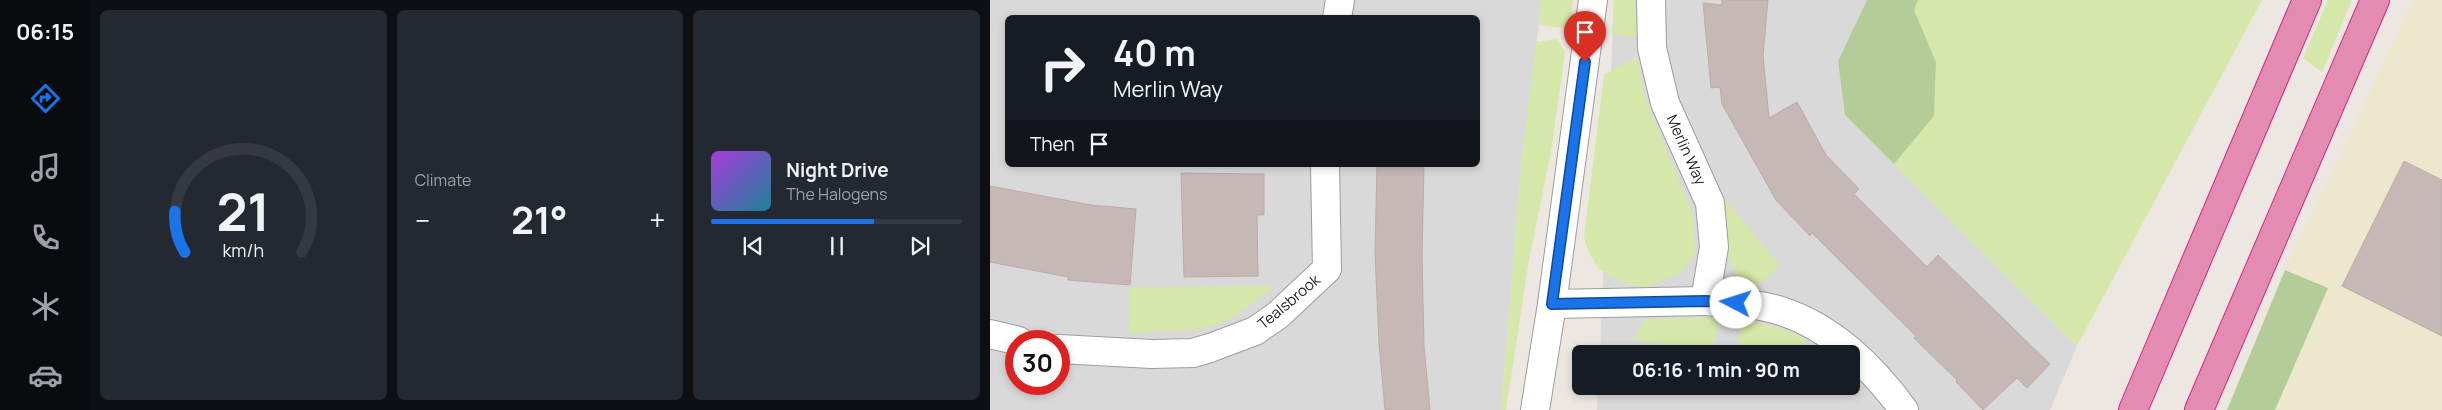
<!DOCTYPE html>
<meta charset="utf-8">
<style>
:root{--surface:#171b24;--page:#242831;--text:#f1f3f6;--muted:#9ea1a6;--line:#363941;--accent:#1a73e8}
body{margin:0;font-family:Manrope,sans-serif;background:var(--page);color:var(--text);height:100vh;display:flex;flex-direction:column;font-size:19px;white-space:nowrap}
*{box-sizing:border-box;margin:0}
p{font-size:16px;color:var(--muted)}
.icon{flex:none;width:28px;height:28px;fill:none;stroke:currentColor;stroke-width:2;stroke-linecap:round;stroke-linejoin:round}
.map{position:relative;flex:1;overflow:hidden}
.details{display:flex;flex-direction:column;gap:10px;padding:10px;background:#0d0f14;width:900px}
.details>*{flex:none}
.banner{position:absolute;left:15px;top:15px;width:475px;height:152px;border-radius:8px;box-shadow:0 2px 8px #0003;background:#171b24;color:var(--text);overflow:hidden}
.speed{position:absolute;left:15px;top:330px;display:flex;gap:10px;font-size:25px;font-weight:700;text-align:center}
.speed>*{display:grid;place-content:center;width:65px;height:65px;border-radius:50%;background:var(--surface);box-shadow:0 2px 8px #0003;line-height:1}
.speed .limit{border:8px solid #d22;background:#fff;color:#111}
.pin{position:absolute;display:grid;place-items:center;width:42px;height:42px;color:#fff;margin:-51px -21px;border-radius:50% 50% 50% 0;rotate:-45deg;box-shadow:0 0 5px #0007}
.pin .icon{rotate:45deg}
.me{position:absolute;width:55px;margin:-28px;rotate:275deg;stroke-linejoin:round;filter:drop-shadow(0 0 4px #0008)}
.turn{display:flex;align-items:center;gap:18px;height:105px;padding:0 25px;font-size:22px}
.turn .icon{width:65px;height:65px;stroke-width:2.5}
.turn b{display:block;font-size:35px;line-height:42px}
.then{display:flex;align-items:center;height:48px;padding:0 25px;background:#0003;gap:10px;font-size:19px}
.big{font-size:38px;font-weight:700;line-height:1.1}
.details .card{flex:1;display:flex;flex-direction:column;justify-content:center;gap:8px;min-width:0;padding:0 18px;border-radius:8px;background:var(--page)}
.details .dial{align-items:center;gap:0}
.dial svg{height:130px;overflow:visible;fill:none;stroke:var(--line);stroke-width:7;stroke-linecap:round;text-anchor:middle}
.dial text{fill:var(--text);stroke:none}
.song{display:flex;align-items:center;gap:15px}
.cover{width:60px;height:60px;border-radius:8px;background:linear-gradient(135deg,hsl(280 70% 55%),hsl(190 70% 35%))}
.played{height:5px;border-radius:2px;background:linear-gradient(90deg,var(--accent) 65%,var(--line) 65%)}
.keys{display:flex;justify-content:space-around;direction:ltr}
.heat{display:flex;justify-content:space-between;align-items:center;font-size:28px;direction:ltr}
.details .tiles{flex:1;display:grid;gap:10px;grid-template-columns:repeat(3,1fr)}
.trip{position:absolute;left:582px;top:345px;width:288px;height:50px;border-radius:8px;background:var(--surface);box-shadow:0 2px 8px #0003;font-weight:700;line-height:50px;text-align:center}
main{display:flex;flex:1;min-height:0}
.tabs{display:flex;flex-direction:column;width:90px;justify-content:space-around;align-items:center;background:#090b0e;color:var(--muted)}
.tabs .icon{width:35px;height:35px}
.tabs .selected{color:var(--accent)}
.tabs b{font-size:22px;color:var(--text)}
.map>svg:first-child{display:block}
</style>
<main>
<nav class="tabs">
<b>06:15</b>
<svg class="icon selected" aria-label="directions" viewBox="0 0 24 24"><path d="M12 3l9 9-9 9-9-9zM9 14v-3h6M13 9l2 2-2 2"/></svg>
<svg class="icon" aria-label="music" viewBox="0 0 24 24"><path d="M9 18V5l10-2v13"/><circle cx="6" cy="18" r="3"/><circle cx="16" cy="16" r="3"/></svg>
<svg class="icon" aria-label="phone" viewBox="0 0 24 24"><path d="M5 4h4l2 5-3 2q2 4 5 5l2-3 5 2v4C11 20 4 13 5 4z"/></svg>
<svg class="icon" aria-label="climate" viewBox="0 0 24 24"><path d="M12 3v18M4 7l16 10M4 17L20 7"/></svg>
<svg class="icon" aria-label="car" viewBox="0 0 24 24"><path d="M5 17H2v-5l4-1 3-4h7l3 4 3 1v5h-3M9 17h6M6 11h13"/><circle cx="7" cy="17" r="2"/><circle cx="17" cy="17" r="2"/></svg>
</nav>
<section class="details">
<div class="tiles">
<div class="card dial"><svg viewBox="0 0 100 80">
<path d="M14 69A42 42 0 1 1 86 69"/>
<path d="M14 69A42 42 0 0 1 8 44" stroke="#1a73e8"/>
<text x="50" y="56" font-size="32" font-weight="700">21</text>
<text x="50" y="72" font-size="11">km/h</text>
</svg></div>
<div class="card"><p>Climate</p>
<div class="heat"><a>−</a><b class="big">21°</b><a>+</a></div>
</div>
<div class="card">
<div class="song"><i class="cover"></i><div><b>Night Drive</b><p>The Halogens</p></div></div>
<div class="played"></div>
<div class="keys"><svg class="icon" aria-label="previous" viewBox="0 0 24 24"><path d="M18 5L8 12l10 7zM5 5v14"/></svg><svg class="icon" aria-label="pause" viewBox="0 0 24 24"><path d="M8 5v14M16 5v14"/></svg><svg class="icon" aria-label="next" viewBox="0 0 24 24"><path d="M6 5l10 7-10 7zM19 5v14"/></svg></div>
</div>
</div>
</section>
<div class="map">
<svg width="1452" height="410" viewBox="0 0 1452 410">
<rect width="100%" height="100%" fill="#ede7e2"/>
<g fill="#dad9d9" fill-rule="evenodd">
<path d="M0 0H552L531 167 511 410H0ZM18 18H488V165H18ZM26 341H69V384H26Z"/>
<path d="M624 0H877L848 61 855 115 1087 346 1060 410H607L608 386H861V354H610Z"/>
</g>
<path fill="#ece7cd" d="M1424 0H1452V338L1398 315 1452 339V410H1285L1338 288 1295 270Z"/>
<g fill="#d5e7a9">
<path d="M552 0H583L580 29 549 25Z"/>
<path d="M624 0H650L646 38 622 34Z"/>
<path d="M928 0H1272L1087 346 904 164 944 116 946 62 924 10Z"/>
<path d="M1338 0H1362L1332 72 1313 58Z"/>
<path d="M567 39 575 52 561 152 539 260 516 410H511L531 167 546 42Z"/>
<path d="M647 56 654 95 703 216 705 254 690 273 655 288 629 281 609 269 598 251 594 237 614 75Z"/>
<path d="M732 196 790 266 763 290C730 269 735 231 732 196Z"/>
<path d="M285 286C264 303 237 325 209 329 186 332 162 331 140 333L139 287Z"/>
<path d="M725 317 728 323 723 349 643 340 656 319Z"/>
<path d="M752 319 800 331 816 340 815 354H773L748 351Z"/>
</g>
<g fill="#b3cc98">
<path d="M877 0H928L924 10 946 62 944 116 904 164 855 115 848 61Z"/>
<path d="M1295 270 1338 288 1285 410H1237Z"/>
</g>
<g fill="#c5b8b6" stroke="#beaaa5">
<path d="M732 0H778L773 55 779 118 807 102 836 155 869 189 864 194 937 267 948 255 1060 364 1037 388 1027 378 993 410 966 382 967 380 924 338 926 336 822 233 820 236 786 200 732 104 730 87 721 88 713 3 732 5Z"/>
<path d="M1414 161 1452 180V336L1352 286Z"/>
<path d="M387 165H434L432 256 434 346 440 410H395L389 343 385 254Z"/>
<path d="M191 173 274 174V215H267L268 276 194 277Z"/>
<path d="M0 186 101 205 146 209 140 285 78 280V277L0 262Z"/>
</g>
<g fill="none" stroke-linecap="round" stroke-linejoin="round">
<g stroke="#9d9d9d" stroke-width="30">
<g id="minor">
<path d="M661 0 662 48 675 103 720 203 724 247 715 301C740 303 767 303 791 311 843 328 882 367 914 410"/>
<path d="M347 18 350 0"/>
<path d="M562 304 715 301"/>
<path d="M0 334 29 341"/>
<path d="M69 349 162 354 203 353 220 348 265 331 288 315 337 269 335 165"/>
<path d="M545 410 562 304 603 0"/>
</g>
</g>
<g stroke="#d22989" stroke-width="30">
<g id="highway">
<path d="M1143 410 1317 0"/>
<path d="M1209 410 1385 0"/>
</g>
</g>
<use href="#minor" stroke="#fff" stroke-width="28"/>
<use href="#highway" stroke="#e38bb0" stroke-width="28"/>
</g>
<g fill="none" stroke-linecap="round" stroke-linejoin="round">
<g stroke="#114b97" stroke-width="12">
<path id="route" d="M595 62 562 304 715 301 746 303"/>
</g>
<use href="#route" stroke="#1a73e8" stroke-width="9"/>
</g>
<g text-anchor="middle" stroke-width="5" stroke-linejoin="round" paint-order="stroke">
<g font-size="15" fill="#1c1c1c" stroke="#fff">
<text transform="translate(696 150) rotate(66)" y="5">Merlin Way</text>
<text transform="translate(299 302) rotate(-40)" y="5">Tealsbrook</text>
</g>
</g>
</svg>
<div class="speed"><div class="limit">30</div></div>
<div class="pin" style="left:595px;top:62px;background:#d93025"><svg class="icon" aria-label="arrive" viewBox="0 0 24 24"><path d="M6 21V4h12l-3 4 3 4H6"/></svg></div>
<svg class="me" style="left:746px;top:303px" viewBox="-20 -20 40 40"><circle r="19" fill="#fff"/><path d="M0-13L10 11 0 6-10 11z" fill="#1a73e8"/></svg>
<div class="trip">06:16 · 1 min · 90 m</div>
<div class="banner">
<div class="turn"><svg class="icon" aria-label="right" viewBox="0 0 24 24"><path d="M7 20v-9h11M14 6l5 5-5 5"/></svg><div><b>40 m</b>Merlin Way</div></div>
<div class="then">Then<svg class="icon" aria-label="arrive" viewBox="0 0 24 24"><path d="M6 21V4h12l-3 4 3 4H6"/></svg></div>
</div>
</div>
</main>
